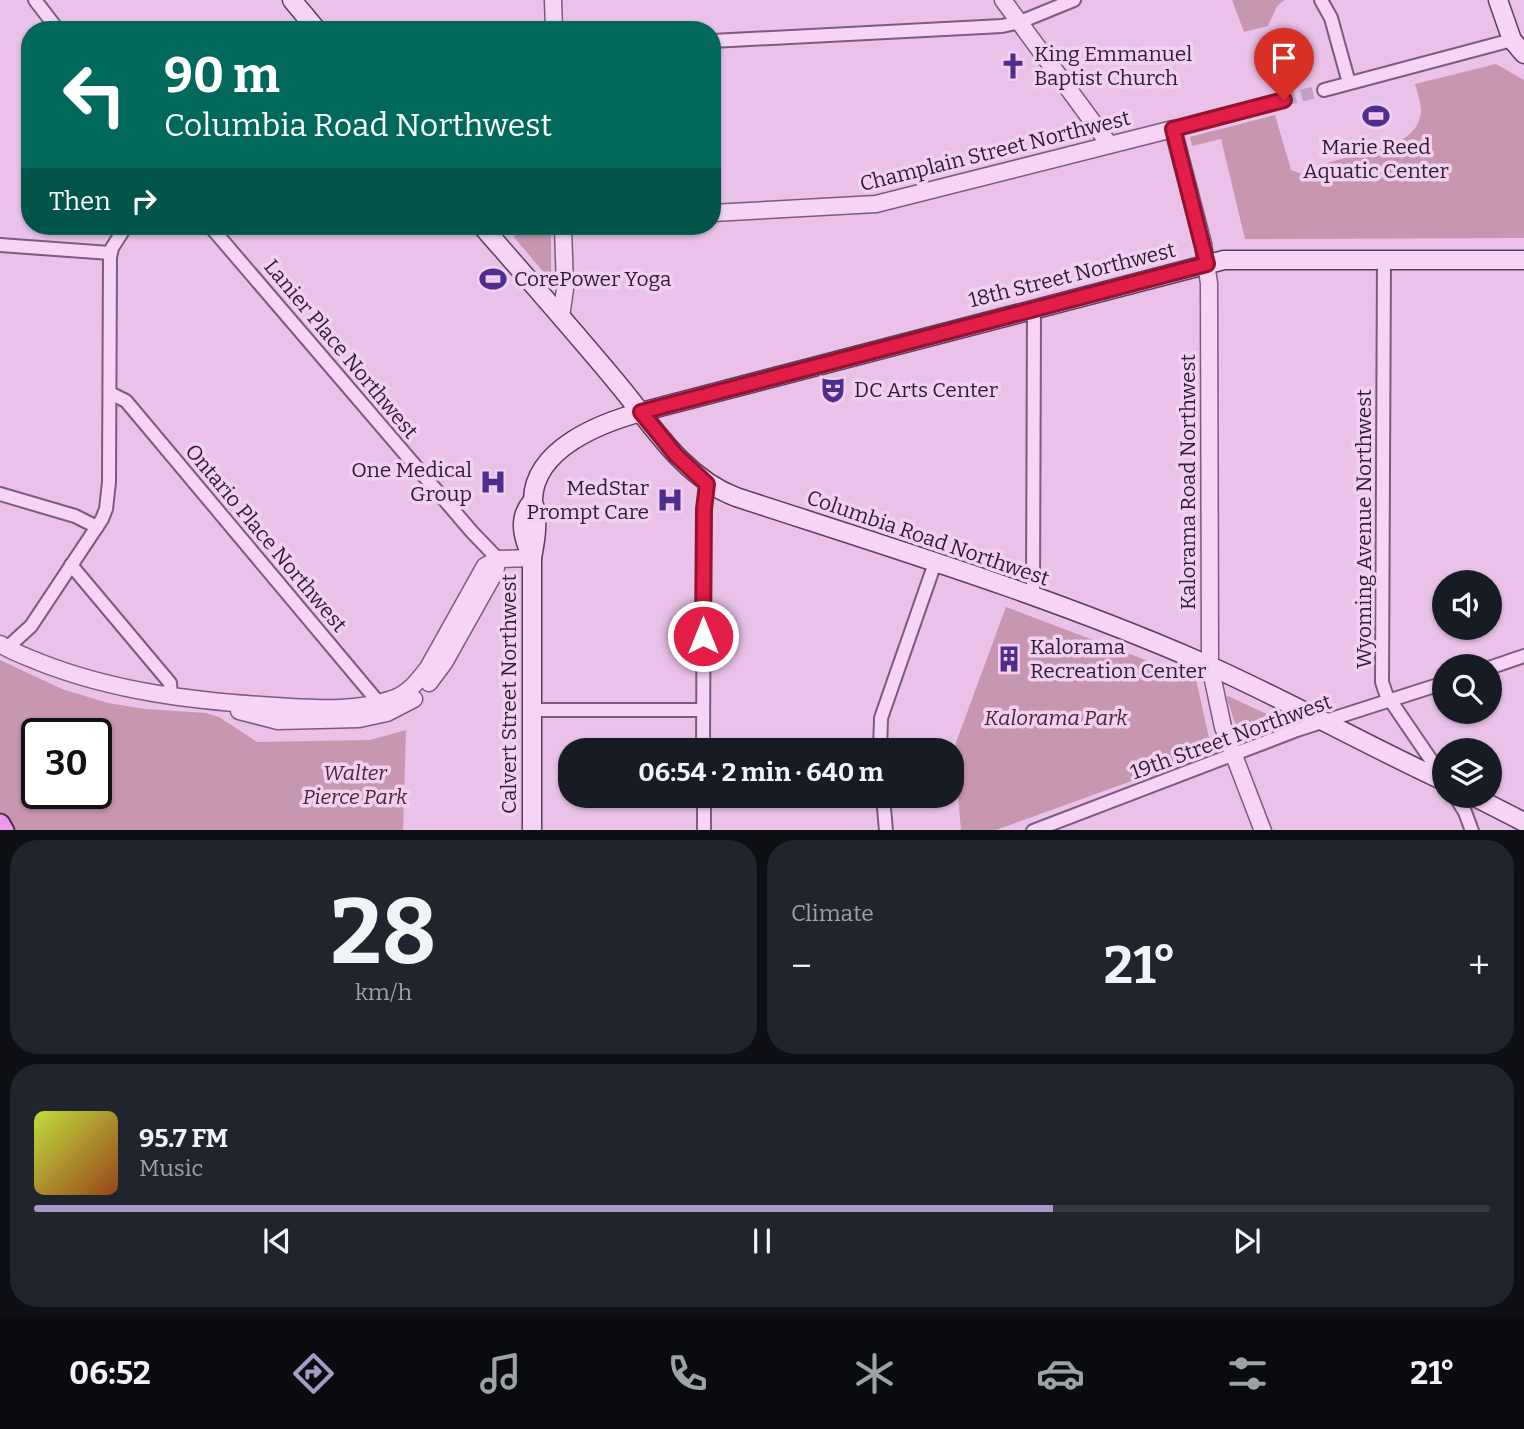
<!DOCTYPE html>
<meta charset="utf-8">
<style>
:root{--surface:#171b24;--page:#20242c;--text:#f1f3f6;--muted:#9ea1a6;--line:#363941;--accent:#a89ac7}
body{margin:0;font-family:Bitter,serif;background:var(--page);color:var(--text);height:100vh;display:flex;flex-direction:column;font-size:26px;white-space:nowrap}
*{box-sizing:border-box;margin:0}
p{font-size:23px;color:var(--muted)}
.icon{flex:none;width:38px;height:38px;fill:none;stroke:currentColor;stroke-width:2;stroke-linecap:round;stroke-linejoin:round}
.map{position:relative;height:830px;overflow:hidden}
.sheet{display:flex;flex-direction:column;gap:10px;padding:10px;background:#0d0f14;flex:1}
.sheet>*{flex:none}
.banner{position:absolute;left:21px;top:21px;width:700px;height:214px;border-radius:28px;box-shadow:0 2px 5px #0004;background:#00695c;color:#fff;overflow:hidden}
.controls{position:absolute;left:1432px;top:570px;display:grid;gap:14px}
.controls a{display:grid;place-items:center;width:70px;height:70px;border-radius:50%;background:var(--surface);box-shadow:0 2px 5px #0004;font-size:35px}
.speed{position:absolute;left:21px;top:718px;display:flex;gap:14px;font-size:35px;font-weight:700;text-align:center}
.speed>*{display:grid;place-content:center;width:91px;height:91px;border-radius:50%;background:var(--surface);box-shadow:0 2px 5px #0004;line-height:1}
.speed .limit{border:4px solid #111;border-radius:10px;background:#fff;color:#111}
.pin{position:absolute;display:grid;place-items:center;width:60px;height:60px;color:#fff;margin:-72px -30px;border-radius:50% 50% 50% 0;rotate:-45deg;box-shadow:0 0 7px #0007}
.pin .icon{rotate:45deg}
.me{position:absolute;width:77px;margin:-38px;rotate:0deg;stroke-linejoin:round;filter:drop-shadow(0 0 5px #0008)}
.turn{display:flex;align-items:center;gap:24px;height:147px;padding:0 28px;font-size:32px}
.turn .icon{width:91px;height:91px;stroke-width:2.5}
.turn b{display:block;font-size:49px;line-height:60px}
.then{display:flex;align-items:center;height:66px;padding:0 28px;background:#0003;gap:14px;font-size:26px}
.big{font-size:52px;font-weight:700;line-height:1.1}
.sheet .widget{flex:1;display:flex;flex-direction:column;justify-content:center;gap:10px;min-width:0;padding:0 24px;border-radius:28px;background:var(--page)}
.sheet .dial{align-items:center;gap:0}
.dial b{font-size:91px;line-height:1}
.song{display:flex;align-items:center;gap:21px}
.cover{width:84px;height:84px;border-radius:10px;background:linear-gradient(135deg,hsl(70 70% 55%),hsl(20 70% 35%))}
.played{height:7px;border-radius:4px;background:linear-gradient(90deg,var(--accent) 70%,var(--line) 70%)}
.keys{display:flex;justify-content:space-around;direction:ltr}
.heat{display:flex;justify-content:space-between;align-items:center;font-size:38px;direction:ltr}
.sheet .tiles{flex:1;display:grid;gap:10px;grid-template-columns:1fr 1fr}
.widget:last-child{grid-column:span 2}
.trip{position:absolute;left:558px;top:738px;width:406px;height:70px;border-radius:28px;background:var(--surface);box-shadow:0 2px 5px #0004;font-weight:700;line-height:70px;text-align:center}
.tabs{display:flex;height:112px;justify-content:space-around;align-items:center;background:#090b0e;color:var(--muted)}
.tabs .icon{width:49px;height:49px}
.tabs .active{color:var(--accent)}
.tabs b{font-size:32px;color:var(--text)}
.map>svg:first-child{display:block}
</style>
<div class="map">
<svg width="1524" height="831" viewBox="0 0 1524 831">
<rect width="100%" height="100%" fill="#eac1e9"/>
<g fill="#c796b1" fill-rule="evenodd">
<path d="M1232 0H1285L1277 6 1268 26 1244 32Z"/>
<path d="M1496 64 1524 80V238L1245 239 1221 139 1192 146 1190 137 1275 115 1291 170 1307 176C1316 172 1322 165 1331 162 1358 153 1419 149 1421 111 1421 102 1417 92 1415 84Z"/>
<path d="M551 233V281L514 237 516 234Z"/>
<path d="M1006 607 1196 679 1212 752 996 830H961L954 748Z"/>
<path d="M0 660 62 689 108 703 145 709 206 713 219 717 257 742 370 740 406 730 403 830H0ZM37 733H96V793H37Z"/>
<path d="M1228 696 1275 718 1278 722 1244 736 1239 735 1227 699Z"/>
</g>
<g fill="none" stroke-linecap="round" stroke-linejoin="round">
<path stroke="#c5a0c5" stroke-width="12" stroke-dasharray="12 6" stroke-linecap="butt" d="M1284 100 1324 90"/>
<g stroke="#7d5a82" stroke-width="16">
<g id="minor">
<path d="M35 0 58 30"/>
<path d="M1321 0 1331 18 1349 83"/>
<path d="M712 41 1002 26 1020 22 1074 0"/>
<path d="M1324 90 1512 40"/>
<path d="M1173 129 1284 100"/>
<path d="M210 226 472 532 498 559"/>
<path d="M0 245 110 253"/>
<path d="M1384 259 1382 682 1386 694 1444 779"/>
<path d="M110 393 126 401 384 709"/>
<path d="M0 494 75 516 97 527"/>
<path d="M71 565 170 683 171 696"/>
<path d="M1033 597 1034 308"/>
<path d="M7 648 31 626 102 519 106 509 109 482 110 257 112 248 126 226"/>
<path d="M1489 668 1524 656"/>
<path d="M532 710H703"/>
<path d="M703 751 704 509 707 484"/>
<path d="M880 751 881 718 935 563"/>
<path d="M704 796V831"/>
<path d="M883 796 886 831"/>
<path d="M1455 796 1465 812 1472 831"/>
<path d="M1033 831 1297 730 1444 683"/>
</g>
</g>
<g stroke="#7d5a82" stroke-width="19">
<g id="tertiary">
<path d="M553 0 554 30"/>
<path d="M1003 0 1109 144"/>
<path d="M712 213 876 204 1173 129 1203 244 1209 283 1210 666 1223 727 1263 831"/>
<path d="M561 317 565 289 563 226"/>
<path d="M0 644C12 652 25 656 39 662 115 692 194 701 275 706 314 708 355 712 392 699 408 694 418 681 428 668L485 566 498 559 532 558"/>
<path d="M429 683 444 663 495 572 498 559"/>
<path d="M239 711 278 721 359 719 387 713 414 699"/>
</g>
</g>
<g stroke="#5e3d64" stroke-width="21">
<g id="secondary">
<path d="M292 0 317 30"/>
<path d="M1498 0 1512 40 1524 54"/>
<path d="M482 226C528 279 574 331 618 384 653 426 683 477 736 497 892 548 1050 596 1201 662 1283 698 1362 743 1444 781"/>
<path d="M531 503C517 520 524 540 532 558"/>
<path d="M1473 796 1524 822"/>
<path d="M532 831V558C535 542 538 525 535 509 534 503 533 506 533 499 535 448 601 423 641 412L1224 260H1524"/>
</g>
</g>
<g stroke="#4a2e50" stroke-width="23">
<path id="primary" d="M0 824 4 831"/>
</g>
<use href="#minor" stroke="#f6d4f5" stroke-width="12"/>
<use href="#tertiary" stroke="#f6d4f5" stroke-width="16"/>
<use href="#secondary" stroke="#f6d4f5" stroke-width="18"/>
<use href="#primary" stroke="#ec9bea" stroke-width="19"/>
</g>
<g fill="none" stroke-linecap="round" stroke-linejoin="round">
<g stroke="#92132f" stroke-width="18">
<path id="route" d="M703 636 704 509 707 484 676 455 641 412 1207 264 1173 129 1284 100"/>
</g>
<use href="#route" stroke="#e11d48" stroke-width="12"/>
</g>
<defs>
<g id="church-bare" transform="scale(2.1)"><path d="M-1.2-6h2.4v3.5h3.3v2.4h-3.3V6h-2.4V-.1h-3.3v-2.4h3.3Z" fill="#4e2e8d" stroke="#f2d0f1" stroke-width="2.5" paint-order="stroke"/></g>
<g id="stadium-bare" transform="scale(2.1)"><path d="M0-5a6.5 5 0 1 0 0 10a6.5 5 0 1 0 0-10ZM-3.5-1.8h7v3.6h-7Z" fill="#4e2e8d" stroke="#f2d0f1" stroke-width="2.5" paint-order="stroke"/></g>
<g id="theatre-bare" transform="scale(2.1)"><path d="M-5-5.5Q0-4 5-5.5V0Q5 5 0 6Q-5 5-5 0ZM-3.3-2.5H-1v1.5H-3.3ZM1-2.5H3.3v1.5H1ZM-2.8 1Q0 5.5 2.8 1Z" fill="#4e2e8d" stroke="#f2d0f1" stroke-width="2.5" paint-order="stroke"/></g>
<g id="hospital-bare" transform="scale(2.1)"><path d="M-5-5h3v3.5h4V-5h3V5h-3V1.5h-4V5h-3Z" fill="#4e2e8d" stroke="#f2d0f1" stroke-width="2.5" paint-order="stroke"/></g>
<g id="building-bare" transform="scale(2.1)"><path d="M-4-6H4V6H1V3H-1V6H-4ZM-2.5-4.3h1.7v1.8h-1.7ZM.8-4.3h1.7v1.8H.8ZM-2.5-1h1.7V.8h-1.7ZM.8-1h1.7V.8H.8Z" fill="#4e2e8d" stroke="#f2d0f1" stroke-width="2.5" paint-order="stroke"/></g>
</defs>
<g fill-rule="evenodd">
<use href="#church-bare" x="1013" y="66"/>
<use href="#stadium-bare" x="1376" y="116"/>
<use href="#stadium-bare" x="493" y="279"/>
<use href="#theatre-bare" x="833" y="390"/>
<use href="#hospital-bare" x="493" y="482"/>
<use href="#hospital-bare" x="670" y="500"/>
<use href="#building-bare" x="1009" y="659"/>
</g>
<g text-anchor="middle" stroke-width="7" stroke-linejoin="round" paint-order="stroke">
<g font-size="21" fill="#2f1d33" stroke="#f2d0f1" text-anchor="start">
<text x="1034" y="61">King Emmanuel<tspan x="1034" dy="24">Baptist Church</tspan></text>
<text x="1376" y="154" text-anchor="middle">Marie Reed<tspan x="1376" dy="24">Aquatic Center</tspan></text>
<text x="514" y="286">CorePower Yoga</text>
<text x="854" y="397">DC Arts Center</text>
<text x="472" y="477" text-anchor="end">One Medical<tspan x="472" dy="24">Group</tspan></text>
<text x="649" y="495" text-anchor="end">MedStar<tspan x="649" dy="24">Prompt Care</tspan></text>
<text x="1030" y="654">Kalorama<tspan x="1030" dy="24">Recreation Center</tspan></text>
</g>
<g font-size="21" fill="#2f1d33" stroke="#f2d0f1">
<text transform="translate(995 151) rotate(-14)" y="7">Champlain Street Northwest</text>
<text transform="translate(1072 275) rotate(-14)" y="7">18th Street Northwest</text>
<text transform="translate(341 349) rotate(50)" y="7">Lanier Place Northwest</text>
<text transform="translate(1188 482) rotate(-90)" y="7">Kalorama Road Northwest</text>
<text transform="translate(1364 529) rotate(-90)" y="7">Wyoming Avenue Northwest</text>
<text transform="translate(266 538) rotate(50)" y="7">Ontario Place Northwest</text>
<text transform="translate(928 538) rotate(19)" y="7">Columbia Road Northwest</text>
<text transform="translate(509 694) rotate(-90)" y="7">Calvert Street Northwest</text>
<text transform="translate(1231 737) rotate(-20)" y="7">19th Street Northwest</text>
</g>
<g font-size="21" font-style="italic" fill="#4e2536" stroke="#f2d0f1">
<text x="1056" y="725">Kalorama Park</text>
<text x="355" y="780">Walter<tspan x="355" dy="24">Pierce Park</tspan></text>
</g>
</g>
</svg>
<div class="controls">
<a><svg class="icon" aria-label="sound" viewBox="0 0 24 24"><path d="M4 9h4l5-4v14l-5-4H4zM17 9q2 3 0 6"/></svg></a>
<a><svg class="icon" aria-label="search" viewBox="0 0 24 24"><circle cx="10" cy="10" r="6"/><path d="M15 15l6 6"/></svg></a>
<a><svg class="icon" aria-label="layers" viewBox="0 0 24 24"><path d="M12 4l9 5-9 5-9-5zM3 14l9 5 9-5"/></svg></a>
</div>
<div class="speed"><div class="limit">30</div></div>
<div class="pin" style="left:1284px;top:100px;background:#d93025"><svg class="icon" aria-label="arrive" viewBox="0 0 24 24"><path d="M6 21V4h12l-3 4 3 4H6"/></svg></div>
<svg class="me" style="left:703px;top:636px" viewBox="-20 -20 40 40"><circle r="17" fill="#e11d48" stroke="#fff" stroke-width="3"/><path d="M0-11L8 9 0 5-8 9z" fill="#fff"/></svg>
<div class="trip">06:54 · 2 min · 640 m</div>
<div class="banner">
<div class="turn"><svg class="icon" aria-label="left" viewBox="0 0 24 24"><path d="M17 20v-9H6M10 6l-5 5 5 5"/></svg><div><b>90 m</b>Columbia Road Northwest</div></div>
<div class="then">Then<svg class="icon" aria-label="right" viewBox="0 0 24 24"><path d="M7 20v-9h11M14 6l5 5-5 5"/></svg></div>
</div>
</div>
<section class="sheet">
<div class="tiles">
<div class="widget dial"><b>28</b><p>km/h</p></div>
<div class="widget"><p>Climate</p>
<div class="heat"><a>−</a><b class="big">21°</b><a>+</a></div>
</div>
<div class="widget">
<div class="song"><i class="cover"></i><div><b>95.7 FM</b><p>Music</p></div></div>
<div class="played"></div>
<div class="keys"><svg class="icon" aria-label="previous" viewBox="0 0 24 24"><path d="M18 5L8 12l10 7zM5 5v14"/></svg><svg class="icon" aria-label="pause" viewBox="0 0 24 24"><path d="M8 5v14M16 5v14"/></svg><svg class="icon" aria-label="next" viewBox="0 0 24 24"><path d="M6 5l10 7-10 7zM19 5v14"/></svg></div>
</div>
</div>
</section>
<nav class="tabs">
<b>06:52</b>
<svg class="icon active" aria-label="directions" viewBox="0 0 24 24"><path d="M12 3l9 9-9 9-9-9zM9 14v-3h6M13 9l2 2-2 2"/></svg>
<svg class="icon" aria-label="music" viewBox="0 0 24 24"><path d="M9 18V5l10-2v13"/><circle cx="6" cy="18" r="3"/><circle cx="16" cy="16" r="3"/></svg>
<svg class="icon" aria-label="phone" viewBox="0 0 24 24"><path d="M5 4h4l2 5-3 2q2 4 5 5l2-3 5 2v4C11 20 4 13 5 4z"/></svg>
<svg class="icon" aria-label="climate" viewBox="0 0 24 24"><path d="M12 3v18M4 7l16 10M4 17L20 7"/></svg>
<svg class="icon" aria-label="car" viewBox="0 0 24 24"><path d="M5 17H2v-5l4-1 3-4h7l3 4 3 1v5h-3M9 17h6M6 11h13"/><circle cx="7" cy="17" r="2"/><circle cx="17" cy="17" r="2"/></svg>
<svg class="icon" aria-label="filters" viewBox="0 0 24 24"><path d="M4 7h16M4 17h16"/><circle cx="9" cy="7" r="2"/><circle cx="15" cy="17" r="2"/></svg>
<b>21°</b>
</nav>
